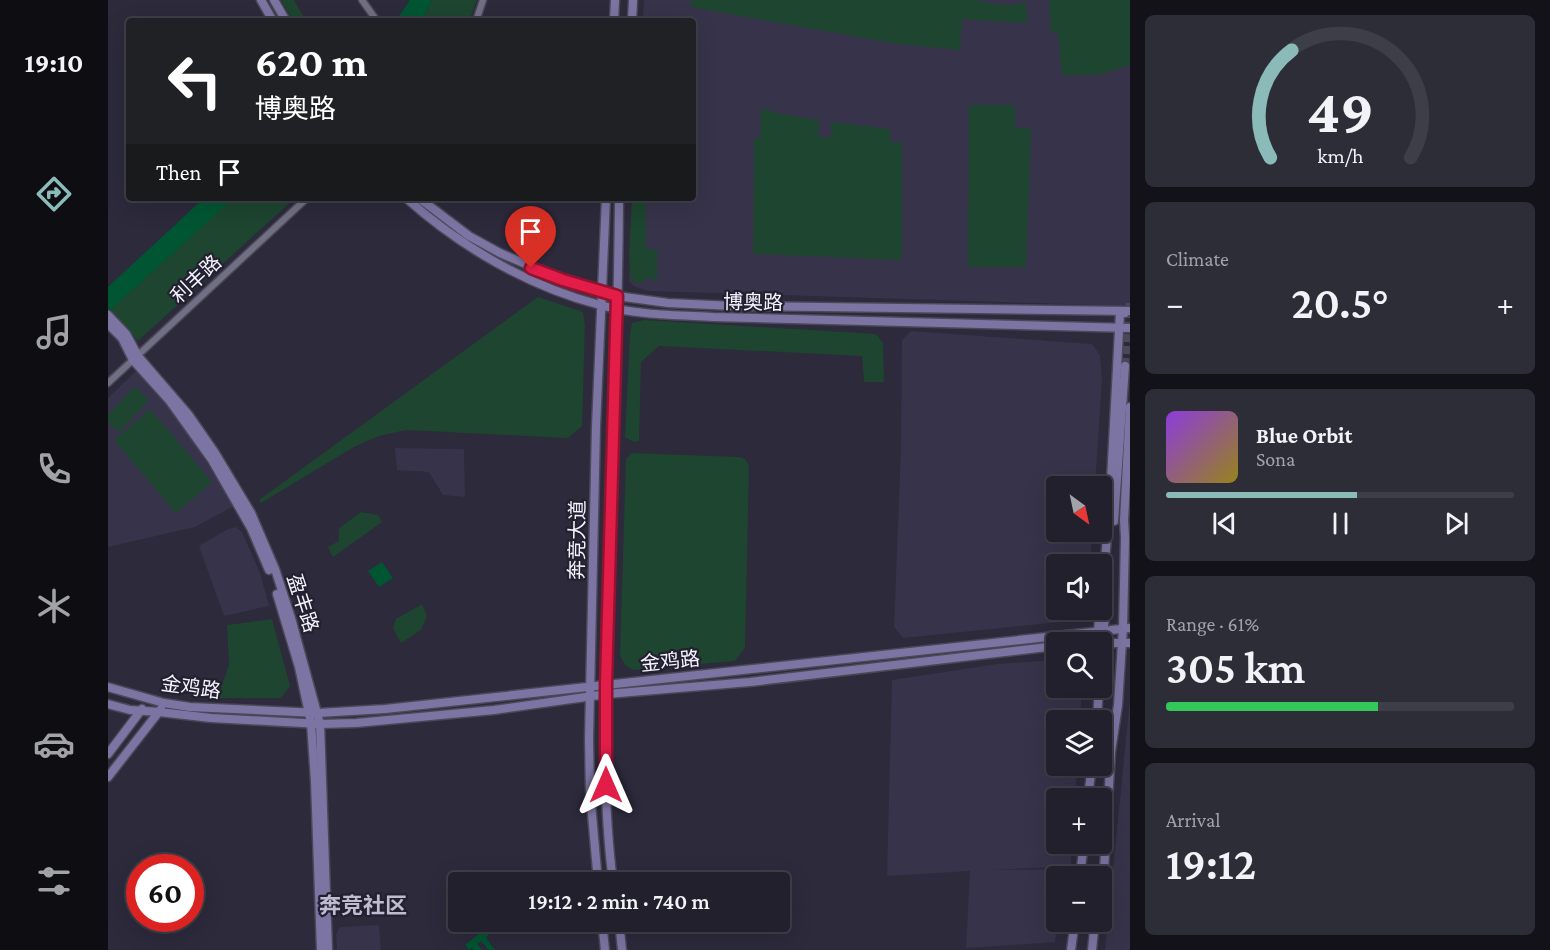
<!DOCTYPE html>
<meta charset="utf-8">
<style>
:root{--surface:#21202c;--page:#2d2d38;--text:#f1f3f6;--muted:#a2a3a9;--line:#3e3e48;--accent:#8bbbb9}
body{margin:0;font-family:"Crimson Pro","Noto Sans SC",serif;background:var(--page);color:var(--text);height:100vh;display:flex;flex-direction:column;font-size:22px;white-space:nowrap}
*{box-sizing:border-box;margin:0}
p{font-size:20px;color:var(--muted)}
.icon{flex:none;width:33px;height:33px;fill:none;stroke:currentColor;stroke-width:2;stroke-linecap:round;stroke-linejoin:round}
.map{position:relative;flex:1;overflow:hidden}
.side{display:flex;flex-direction:column;gap:15px;padding:15px;background:#121218;width:420px}
.side>*{flex:none}
.guide{position:absolute;left:18px;top:18px;width:570px;height:183px;border-radius:6px;box-shadow:0 6px 24px #0002,0 0 0 2px var(--line);background:#202124;color:#fff;overflow:hidden}
.needle{width:39px;rotate:147deg}
.buttons{position:absolute;left:938px;top:476px;display:grid;gap:12px}
.buttons a{display:grid;place-items:center;width:66px;height:66px;border-radius:6px;background:var(--surface);box-shadow:0 6px 24px #0002,0 0 0 2px var(--line);font-size:30px}
.speed{position:absolute;left:18px;top:854px;display:flex;gap:12px;font-size:30px;font-weight:700;text-align:center}
.speed>*{display:grid;place-content:center;width:78px;height:78px;border-radius:50%;background:var(--surface);box-shadow:0 6px 24px #0002,0 0 0 2px var(--line);line-height:1}
.speed .limit{border:9px solid #d22;background:#fff;color:#111}
.pin{position:absolute;display:grid;place-items:center;width:51px;height:51px;color:#fff;margin:-62px -26px;border-radius:50% 50% 50% 0;rotate:-45deg;box-shadow:0 0 6px #0007}
.pin .icon{rotate:45deg}
.me{position:absolute;width:66px;margin:-33px;rotate:0deg;stroke-linejoin:round;filter:drop-shadow(0 0 4px #0008)}
.turn{display:flex;align-items:center;gap:21px;height:126px;padding:0 30px;font-size:27px}
.turn .icon{width:78px;height:78px;stroke-width:2.5}
.turn b{display:block;font-size:42px;line-height:51px}
.then{display:flex;align-items:center;height:57px;padding:0 30px;background:#0003;gap:12px;font-size:22px}
.big{font-size:45px;font-weight:600;line-height:1.1}
.side .tile{flex:1;display:flex;flex-direction:column;justify-content:center;gap:9px;min-width:0;padding:0 21px;border-radius:9px;background:var(--page)}
.side .dial{align-items:center;gap:0}
.dial svg{height:156px;overflow:visible;fill:none;stroke:var(--line);stroke-width:7;stroke-linecap:round;text-anchor:middle}
.dial text{fill:var(--text);stroke:none}
.song{display:flex;align-items:center;gap:18px}
.cover{width:72px;height:72px;border-radius:9px;background:linear-gradient(135deg,hsl(270 70% 55%),hsl(50 70% 35%))}
.played{height:6px;border-radius:3px;background:linear-gradient(90deg,var(--accent) 55%,var(--line) 55%)}
.keys{display:flex;justify-content:space-around;direction:ltr}
.heat{display:flex;justify-content:space-between;align-items:center;font-size:33px;direction:ltr}
.charge{height:9px;border-radius:4px;background:linear-gradient(90deg,#34c759 61%,var(--line) 0)}
.trip{position:absolute;left:340px;top:872px;width:342px;height:60px;border-radius:6px;background:var(--surface);box-shadow:0 6px 24px #0002,0 0 0 2px var(--line);font-weight:600;line-height:60px;text-align:center}
main{display:flex;flex:1;min-height:0}
.tabs{display:flex;flex-direction:column;width:108px;justify-content:space-around;align-items:center;background:#0d0d12;color:var(--muted)}
.tabs .icon{width:42px;height:42px}
.tabs .active{color:var(--accent)}
.tabs b{font-size:27px;color:var(--text)}
.map>svg:first-child{display:block}
</style>
<main>
<nav class="tabs">
<b>19:10</b>
<svg class="icon active" aria-label="directions" viewBox="0 0 24 24"><path d="M12 3l9 9-9 9-9-9zM9 14v-3h6M13 9l2 2-2 2"/></svg>
<svg class="icon" aria-label="music" viewBox="0 0 24 24"><path d="M9 18V5l10-2v13"/><circle cx="6" cy="18" r="3"/><circle cx="16" cy="16" r="3"/></svg>
<svg class="icon" aria-label="phone" viewBox="0 0 24 24"><path d="M5 4h4l2 5-3 2q2 4 5 5l2-3 5 2v4C11 20 4 13 5 4z"/></svg>
<svg class="icon" aria-label="climate" viewBox="0 0 24 24"><path d="M12 3v18M4 7l16 10M4 17L20 7"/></svg>
<svg class="icon" aria-label="car" viewBox="0 0 24 24"><path d="M5 17H2v-5l4-1 3-4h7l3 4 3 1v5h-3M9 17h6M6 11h13"/><circle cx="7" cy="17" r="2"/><circle cx="17" cy="17" r="2"/></svg>
<svg class="icon" aria-label="filters" viewBox="0 0 24 24"><path d="M4 7h16M4 17h16"/><circle cx="9" cy="7" r="2"/><circle cx="15" cy="17" r="2"/></svg>
</nav>
<div class="map">
<svg width="1022" height="950" viewBox="0 0 1022 950">
<rect width="100%" height="100%" fill="#2c2a3b"/>
<g fill="#37334a">
<path d="M536 0H1022V306L541 291 527 287 521 281 525 198H585V21H535Z"/>
<path d="M803 331 984 344 992 355 994 379 987 486H948V531H984L982 564H948V609H976L972 620 795 638 786 627 793 448 794 340Z"/>
<path d="M30 369 78 430 126 506 87 527 0 547V398Z"/>
<path d="M287 448 356 449 357 497 335 495 321 472 289 470Z"/>
<path d="M128 527 134 532 152 573 161 606 116 616 91 546 120 529Z"/>
<path d="M948 660V687H974L972 720H948V765H969L967 798H948V843H964L963 866 884 870 956 869 955 876H948V921H950L947 942 858 948 862 871 779 876 784 680 889 664Z"/>
<path d="M1022 699V950H997Z"/>
<path d="M271 925 273 950H229L228 934 232 927Z"/>
</g>
<g fill="#1d452f">
<path d="M173 0H186L198 21H185Z"/>
<path d="M324 0H369L361 21H314Z"/>
<path d="M583 0H867C885 4 900 8 918 2L919 23 854 19 852 50 790 44 583 7Z"/>
<path d="M941 0H1022V65L990 75H954L950 33 943 32Z"/>
<path d="M861 105H907V128L923 129 918 267H860Z"/>
<path d="M653 108 672 114 711 120V138L723 137V122L782 129V142L794 143V260L645 254 646 138 652 140Z"/>
<path d="M125 198H187L30 341 2 310Z"/>
<path d="M524 198H538V248L549 250V278L544 281 542 278H538L534 284 526 282 523 278 521 255Z"/>
<path d="M430 297 475 312 477 325 474 426 460 438 298 430 271 436 246 447 153 503 151 500Z"/>
<path d="M536 320 768 334 775 343 776 382H756L754 356 551 346 533 362 531 441 525 442 517 437 522 334 524 323Z"/>
<path d="M27 387 41 400 11 432 0 422V415Z"/>
<path d="M42 409 104 482 68 513 6 440Z"/>
<path d="M524 453 632 457 638 460 641 466 637 648 627 661 525 670 517 665 512 656 518 459Z"/>
<path d="M253 512 270 515 274 522 225 557 220 547 231 541V528Z"/>
<path d="M314 604 319 616 313 630 293 643 285 628 288 619Z"/>
<path d="M164 619 182 686 173 698H110L121 664 119 625Z"/>
</g>
<g fill="#005532">
<path d="M302 0H324L314 21H288Z"/>
<path d="M96 198H126L0 312V287Z"/>
<path d="M274 562 285 578 271 587 260 571Z"/>
<path d="M376 930 380 935 378 938 387 950H381L373 941 369 944 374 950H366L364 948 361 950 357 945Z"/>
</g>
<g fill="none" stroke-linecap="round" stroke-linejoin="round">
<path stroke="#4a4858" stroke-width="8" stroke-dasharray="8 4" stroke-linecap="butt" d="M1017 366 1022 303"/>
<g stroke="#4a4857" stroke-width="9">
<g id="minor">
<path d="M254 0 269 21"/>
<path d="M368 21 375 0"/>
<path d="M0 383 199 198"/>
</g>
</g>
<g stroke="#4a4857" stroke-width="11">
<g id="major">
<path d="M153 0 165 21"/>
<path d="M166 0 178 21"/>
<path d="M506 21 507 0"/>
<path d="M524 21 525 0"/>
<path d="M298 198C353 247 420 286 492 305 528 315 568 315 605 317L1022 328"/>
<path d="M311 198 361 236 392 253 455 280 509 296 560 303 626 306 1022 311"/>
<path d="M0 315 18 334 30 356 80 414 107 453 143 513 167 569 183 618 212 724 220 950"/>
<path d="M0 324 14 338 25 360 61 400 104 460 143 528 161 570"/>
<path d="M1006 521 1017 366"/>
<path d="M169 594 191 667 203 723 207 781 213 950"/>
<path d="M993 600 1001 518 1012 312 1017 313"/>
<path d="M990 631 992 609"/>
<path d="M993 643H1022"/>
<path d="M993 659 999 591"/>
<path d="M0 687 56 703 82 707 210 713 277 709 1022 628"/>
<path d="M0 704 22 710 51 712 103 718 212 724 248 723 386 710 499 694 642 682 948 646"/>
<path d="M989 720 991 687"/>
<path d="M0 754 34 709"/>
<path d="M0 777 53 709"/>
<path d="M980 798 984 765"/>
<path d="M972 876 976 843"/>
<path d="M993 878 996 870 1003 752 1010 705 1015 627 1017 538 1016 520 1022 407"/>
<path d="M490 882 482 792 481 739 488 427 498 198"/>
<path d="M505 882C492 782 498 679 502 579 506 452 510 325 511 198"/>
<path d="M494 921 497 950"/>
<path d="M511 921 514 950"/>
<path d="M963 950 967 921"/>
<path d="M984 950 987 921"/>
</g>
</g>
<use href="#minor" stroke="#716f83" stroke-width="6"/>
<use href="#major" stroke="#7c75a3" stroke-width="8"/>
</g>
<g fill="none" stroke-linecap="round" stroke-linejoin="round">
<g stroke="#92132f" stroke-width="15">
<path id="route" d="M423 268 455 280 509 296 498 684V785"/>
</g>
<use href="#route" stroke="#e11d48" stroke-width="10"/>
</g>
<g text-anchor="middle" stroke-width="4.5" stroke-linejoin="round" paint-order="stroke">
<g font-size="20" fill="#f3f2fd" stroke="#232030">
<text transform="translate(88 279) rotate(-43)" y="7">利丰路</text>
<text transform="translate(645 302) rotate(1)" y="7">博奥路</text>
<text transform="translate(469 540) rotate(-89)" y="7">奔竞大道</text>
<text transform="translate(195 603) rotate(72)" y="7">盈丰路</text>
<text transform="translate(562 661) rotate(-6)" y="7">金鸡路</text>
<text transform="translate(83 687) rotate(8)" y="7">金鸡路</text>
</g>
<g font-size="22" font-weight="bold" fill="#bfbcd2" stroke="#232030">
<text x="255" y="913">奔竞社区</text>
</g>
</g>
</svg>
<div class="buttons">
<a><svg class="needle" viewBox="-14 -14 28 28"><path d="M0-13l5 13h-10z" fill="#e53935"/><path d="M0 13l5-13h-10z" fill="#a2a3a9"/></svg></a>
<a><svg class="icon" aria-label="sound" viewBox="0 0 24 24"><path d="M4 9h4l5-4v14l-5-4H4zM17 9q2 3 0 6"/></svg></a>
<a><svg class="icon" aria-label="search" viewBox="0 0 24 24"><circle cx="10" cy="10" r="6"/><path d="M15 15l6 6"/></svg></a>
<a><svg class="icon" aria-label="layers" viewBox="0 0 24 24"><path d="M12 4l9 5-9 5-9-5zM3 14l9 5 9-5"/></svg></a>
<a>+</a>
<a>−</a>
</div>
<div class="speed"><div class="limit">60</div></div>
<div class="pin" style="left:423px;top:268px;background:#d93025"><svg class="icon" aria-label="arrive" viewBox="0 0 24 24"><path d="M6 21V4h12l-3 4 3 4H6"/></svg></div>
<svg class="me" style="left:498px;top:785px" viewBox="-20 -20 40 40"><path d="M0-17L14 15 0 8-14 15z" fill="#e11d48" stroke="#fff" stroke-width="4"/></svg>
<div class="trip">19:12 · 2 min · 740 m</div>
<div class="guide">
<div class="turn"><svg class="icon" aria-label="left" viewBox="0 0 24 24"><path d="M17 20v-9H6M10 6l-5 5 5 5"/></svg><div><b>620 m</b>博奥路</div></div>
<div class="then">Then<svg class="icon" aria-label="arrive" viewBox="0 0 24 24"><path d="M6 21V4h12l-3 4 3 4H6"/></svg></div>
</div>
</div>
<section class="side">
<div class="tile dial"><svg viewBox="0 0 100 80">
<path d="M14 69A42 42 0 1 1 86 69"/>
<path d="M14 69A42 42 0 0 1 25 14" stroke="#8bbbb9"/>
<text x="50" y="56" font-size="32" font-weight="700">49</text>
<text x="50" y="72" font-size="11">km/h</text>
</svg></div>
<div class="tile"><p>Climate</p>
<div class="heat"><a>−</a><b class="big">20.5°</b><a>+</a></div>
</div>
<div class="tile">
<div class="song"><i class="cover"></i><div><b>Blue Orbit</b><p>Sona</p></div></div>
<div class="played"></div>
<div class="keys"><svg class="icon" aria-label="previous" viewBox="0 0 24 24"><path d="M18 5L8 12l10 7zM5 5v14"/></svg><svg class="icon" aria-label="pause" viewBox="0 0 24 24"><path d="M8 5v14M16 5v14"/></svg><svg class="icon" aria-label="next" viewBox="0 0 24 24"><path d="M6 5l10 7-10 7zM19 5v14"/></svg></div>
</div>
<div class="tile"><p>Range · 61%</p><b class="big">305 km</b><div class="charge"></div></div>
<div class="tile"><p>Arrival</p><b class="big">19:12</b></div>
</section>
</main>
